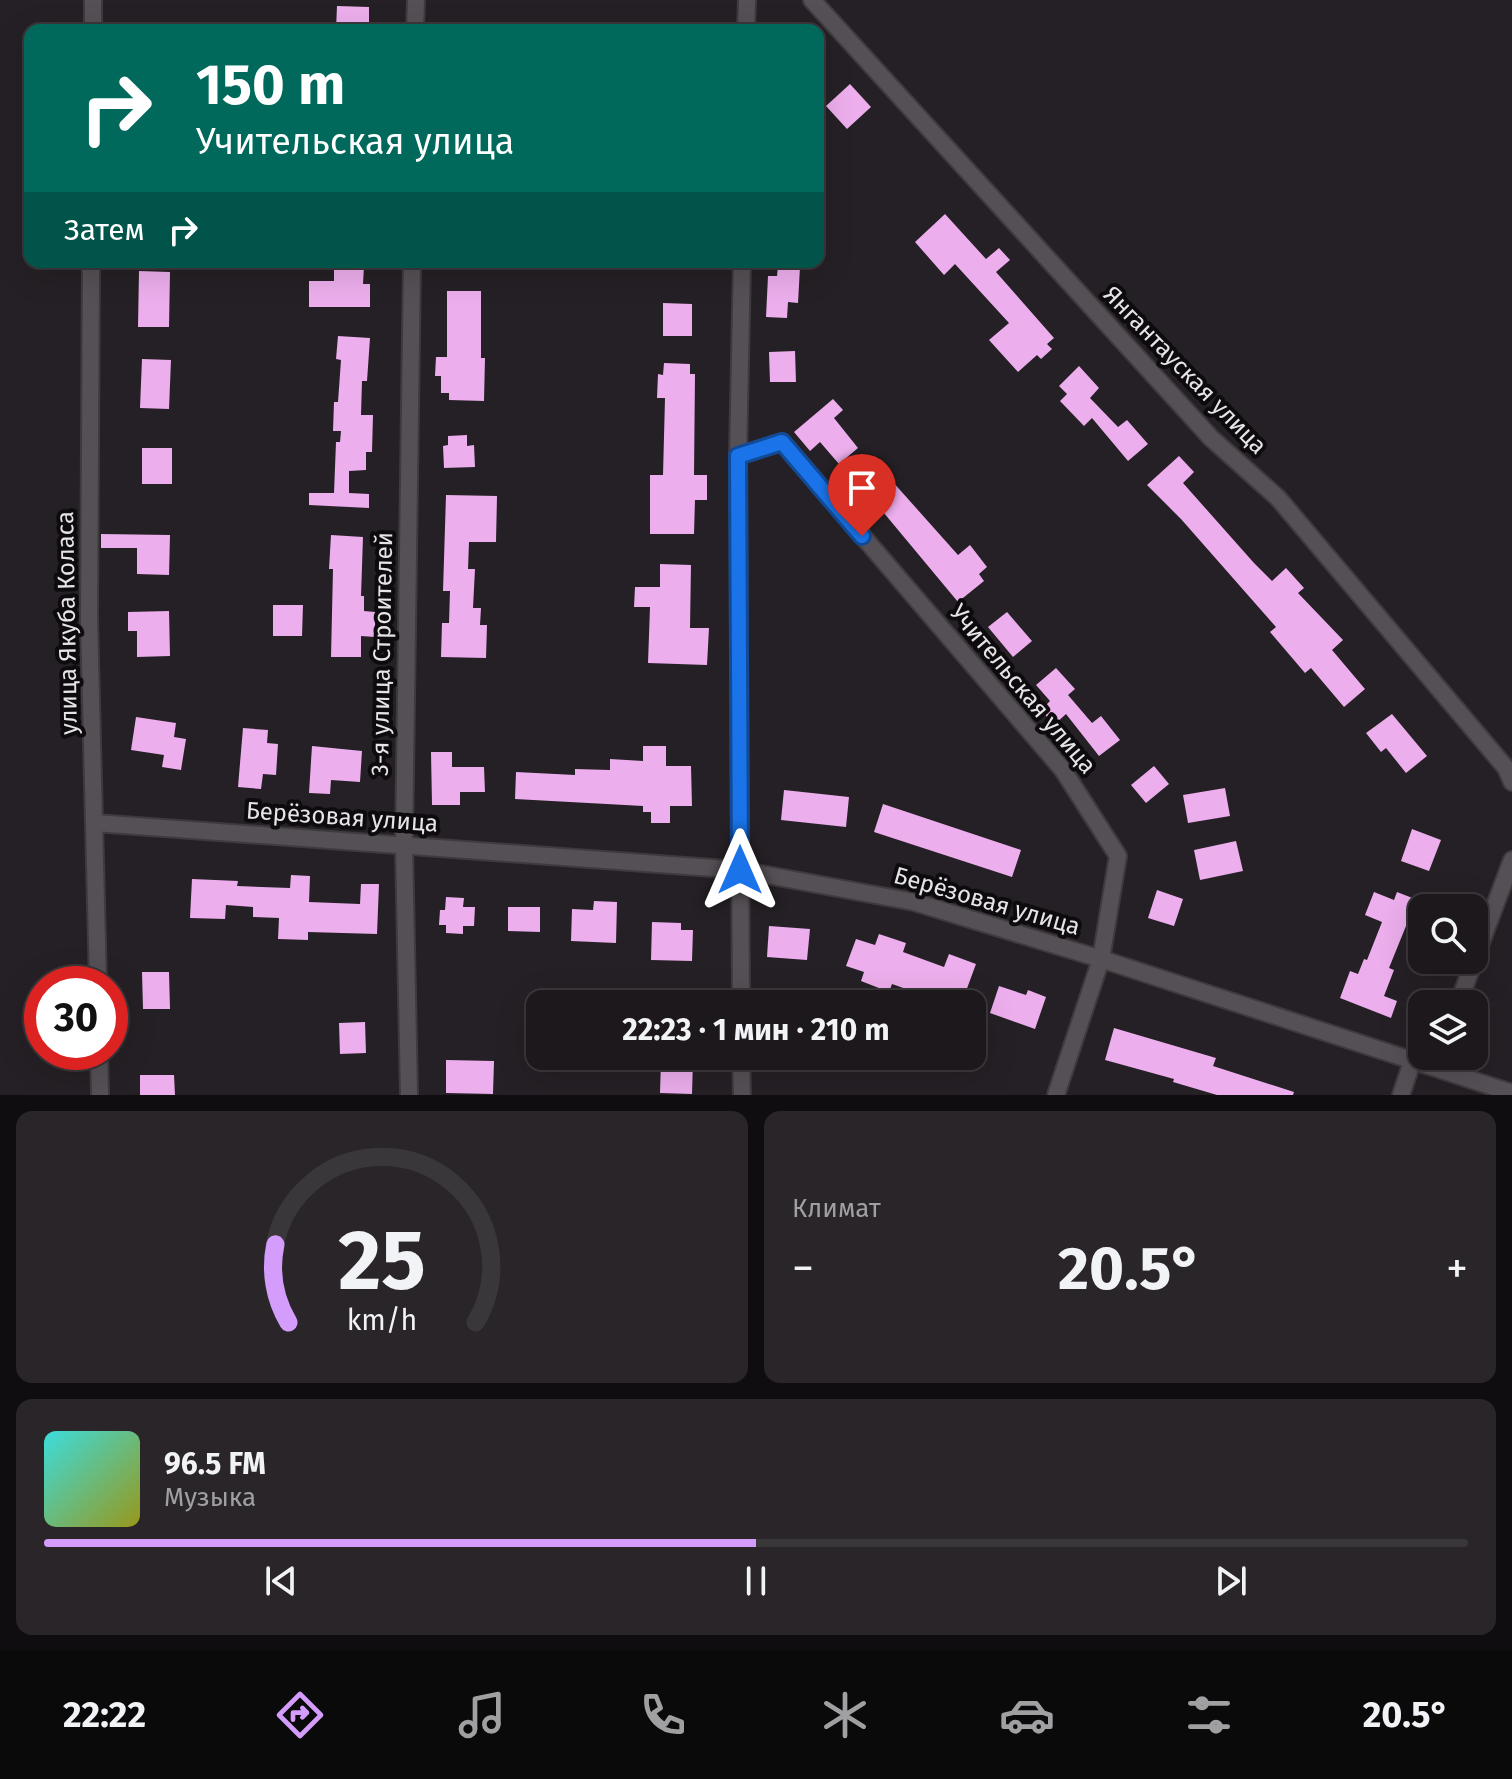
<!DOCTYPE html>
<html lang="ru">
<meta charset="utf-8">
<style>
:root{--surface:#1c181c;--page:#292529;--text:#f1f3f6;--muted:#a0a0a3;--line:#3a373b;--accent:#d49cfb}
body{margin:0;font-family:"Fira Sans",sans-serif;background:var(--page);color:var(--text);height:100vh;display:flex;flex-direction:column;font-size:30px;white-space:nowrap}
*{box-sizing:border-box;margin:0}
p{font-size:26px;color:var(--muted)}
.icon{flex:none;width:44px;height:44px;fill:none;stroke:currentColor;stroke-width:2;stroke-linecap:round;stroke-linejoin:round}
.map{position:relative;height:1095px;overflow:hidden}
.details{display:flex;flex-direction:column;gap:16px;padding:16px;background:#0f0d0f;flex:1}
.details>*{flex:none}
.top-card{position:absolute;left:24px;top:24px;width:800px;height:244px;border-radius:16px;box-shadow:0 8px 32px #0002,0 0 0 2px var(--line);background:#00695c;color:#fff;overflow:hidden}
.fabs{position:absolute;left:1408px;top:894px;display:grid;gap:16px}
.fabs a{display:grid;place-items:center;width:80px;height:80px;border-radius:16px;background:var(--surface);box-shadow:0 8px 32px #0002,0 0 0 2px var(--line);font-size:40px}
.speed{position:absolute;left:24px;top:966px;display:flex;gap:16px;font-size:40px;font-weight:700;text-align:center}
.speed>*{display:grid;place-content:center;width:104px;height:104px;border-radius:50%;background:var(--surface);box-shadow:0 8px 32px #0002,0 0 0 2px var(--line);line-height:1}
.speed .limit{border:12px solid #d22;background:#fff;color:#111}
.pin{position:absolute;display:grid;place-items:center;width:68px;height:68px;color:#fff;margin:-82px -34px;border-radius:50% 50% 50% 0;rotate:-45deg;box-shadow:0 0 8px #0007}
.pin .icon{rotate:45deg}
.me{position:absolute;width:88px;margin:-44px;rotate:0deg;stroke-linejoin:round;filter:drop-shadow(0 0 6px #0008)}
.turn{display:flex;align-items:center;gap:28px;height:168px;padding:0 40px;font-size:36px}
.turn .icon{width:104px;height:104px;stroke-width:2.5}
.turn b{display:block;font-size:56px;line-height:68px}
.then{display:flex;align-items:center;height:76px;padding:0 40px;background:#0003;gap:16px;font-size:30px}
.big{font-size:60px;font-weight:700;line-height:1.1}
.details .card{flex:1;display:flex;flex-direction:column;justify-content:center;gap:12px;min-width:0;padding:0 28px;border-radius:16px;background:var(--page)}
.details .dial{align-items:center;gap:0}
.dial svg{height:208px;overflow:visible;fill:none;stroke:var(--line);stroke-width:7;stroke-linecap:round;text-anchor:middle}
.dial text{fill:var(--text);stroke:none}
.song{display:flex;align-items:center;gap:24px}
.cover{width:96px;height:96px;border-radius:12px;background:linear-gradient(135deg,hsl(180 70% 55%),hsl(60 70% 35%))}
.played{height:8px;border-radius:4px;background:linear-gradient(90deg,var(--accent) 50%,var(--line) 50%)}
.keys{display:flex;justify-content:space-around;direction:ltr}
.heat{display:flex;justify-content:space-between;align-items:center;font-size:44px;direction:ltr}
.details .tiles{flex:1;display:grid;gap:16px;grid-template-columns:1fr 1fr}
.card:last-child{grid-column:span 2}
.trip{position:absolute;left:526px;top:990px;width:460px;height:80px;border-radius:16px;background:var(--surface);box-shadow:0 8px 32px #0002,0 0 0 2px var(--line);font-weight:700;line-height:80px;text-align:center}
.dock{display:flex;height:128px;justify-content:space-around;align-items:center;background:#0b0a0b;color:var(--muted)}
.dock .icon{width:56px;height:56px}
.dock .on{color:var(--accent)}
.dock b{font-size:36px;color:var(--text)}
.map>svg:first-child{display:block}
</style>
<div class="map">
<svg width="1512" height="1095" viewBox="0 0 1512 1095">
<rect width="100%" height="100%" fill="#252025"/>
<g fill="#ecaeec">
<path d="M337 6 369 7V30H336Z"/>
<path d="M850 84 871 107 847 129 826 106Z"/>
<path d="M945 214 986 259 999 248 1010 260 996 272 1054 338 1047 344 1052 349 1041 359 1037 355 1018 372 989 340 1009 323 955 264 944 275 915 242Z"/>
<path d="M334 266H364L363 284H370V307H309V281H334Z"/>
<path d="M778 266 800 267 798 303 788 302 787 318 766 317 768 276H777Z"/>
<path d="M139 271 170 272 169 327H138Z"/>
<path d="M447 291H481V358H485L484 401 449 400V393H441V376H435L436 357H447Z"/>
<path d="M663 303 692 304V336H663Z"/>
<path d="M338 336 370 338 367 381H362L361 415H373L372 452H366V470L349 471V493L369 494V508L309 505V493H334L336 442H340L341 431H333L334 402H338L341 360 336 359Z"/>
<path d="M795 351 796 382H770L769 352Z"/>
<path d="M142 359 171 360 169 409 140 408Z"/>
<path d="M664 363 690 364V374H695L694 475H707V500H695L694 534H650V475H663L665 398H657L658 374 663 375Z"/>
<path d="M1079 366 1099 388 1090 398 1118 427 1127 420 1148 444 1128 461 1092 418 1084 426 1060 401 1067 394 1059 386Z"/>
<path d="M833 399 843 410 834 418 858 448 839 464 820 442 810 451 794 432Z"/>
<path d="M467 435V446L474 445 475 467 444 468 443 446 448 445V436Z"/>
<rect x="142" y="448" width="30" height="36"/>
<path d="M1179 456 1194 472 1183 483 1254 563 1272 581 1286 568 1304 588 1298 593 1343 640 1332 650 1365 689 1344 707 1311 668 1305 673 1270 632 1276 627 1181 519 1147 485Z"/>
<path d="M876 469 881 475 884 472 958 555 970 545 987 567 979 574 984 581 958 602 859 483Z"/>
<path d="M446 495 497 496 496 542H469L468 569H475L473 608H481L480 625H487L486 658 441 657 442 623H449L450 591H443Z"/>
<path d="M101 534 170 535 169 575 137 574V548H101Z"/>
<path d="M331 535 363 537 361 596H364V611L375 612V637L361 636V657H331L333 569H329Z"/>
<path d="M660 564 691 565 690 628H709L707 665 648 663 650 607H634L635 587H660Z"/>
<path d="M273 605H303L302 636H273Z"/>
<path d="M169 611 170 656 137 657V631H128V612Z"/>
<path d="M1007 612 1032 641 1013 657 988 627Z"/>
<path d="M1056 668 1075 689 1068 695 1092 723 1101 716 1120 740 1099 756 1066 714 1054 725 1041 710 1050 701 1036 685Z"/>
<path d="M1392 714 1427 756 1406 773 1386 748 1381 752 1366 733Z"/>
<path d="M136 717 176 723 174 737 186 739 181 770 162 767 164 755 131 750Z"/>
<path d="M243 728 268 730 267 743 278 744 276 775 263 774 261 789 238 787Z"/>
<path d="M312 746 362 751 360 782 331 780 330 794 309 793Z"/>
<path d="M643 746H666V766H691L692 806H670V823H651V812H643V806L515 799 516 772 575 775V769L610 770V759L643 761Z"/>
<path d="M431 752H452V767H484L485 792H460V805H432Z"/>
<path d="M1154 766 1169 784 1146 803 1131 785Z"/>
<path d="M1225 788 1230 816 1188 823 1183 795Z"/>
<path d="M784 790 849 797 846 827 781 820Z"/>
<path d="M883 804 1021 850 1012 877 874 832Z"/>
<path d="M1412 829 1441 840 1429 871 1401 861Z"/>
<path d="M1236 841 1243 871 1200 880 1194 850Z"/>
<path d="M291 875 310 876 309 902 360 904 361 884H379L377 934 308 932V940L278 939 279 918 253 917V907L226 905 225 919 190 918 192 879 238 881 237 886 290 888Z"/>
<path d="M1157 890 1183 899 1174 926 1148 918Z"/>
<path d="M1374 892 1394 900 1397 892 1415 899 1413 905 1420 908 1412 928 1406 926 1389 968 1394 970 1384 996 1397 1001 1391 1018 1340 998 1350 971 1358 974 1364 959 1367 960 1382 922 1365 915Z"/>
<path d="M446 897 464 898 463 907H475L474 926H463V934L446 933V925H439L440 910H445Z"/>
<path d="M594 901 617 902 616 943 571 941 572 909 593 910Z"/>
<path d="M508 907H540V932L508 931Z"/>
<path d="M652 922 681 923V930H693L692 961 651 960Z"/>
<path d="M769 926 810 929 807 960 767 957Z"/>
<path d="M879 934 906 943 903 952 944 967 949 954 976 964 962 1002 950 998 948 1004H923L926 996 892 984 889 992 861 981 864 972 846 966 856 939 875 945Z"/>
<path d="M142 972H169L170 1009H143Z"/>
<path d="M999 986 1026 995 1028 990 1046 997 1035 1029 990 1013Z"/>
<path d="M365 1022 366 1053 340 1054 339 1023Z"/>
<path d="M1114 1028 1216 1058 1213 1066 1294 1092 1293 1095H1217L1173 1082 1174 1079 1105 1060Z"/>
<path d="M446 1060 494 1061 493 1094 446 1093Z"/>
<path d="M661 1060H693L692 1094 660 1093Z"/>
<path d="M140 1075H174L175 1095H140Z"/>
</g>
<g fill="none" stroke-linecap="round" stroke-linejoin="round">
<g stroke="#3e3a3e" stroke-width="20">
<g id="minor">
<path d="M812 0 1211 438 1278 498 1506 768 1512 782"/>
<path d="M93 30V0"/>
<path d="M415 30 416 0"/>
<path d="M746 30 747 0"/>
<path d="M91 262 89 620 98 984"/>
<path d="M738 456 782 442 1063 770 1118 856 1101 959 1056 1095"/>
<path d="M95 823 740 870 914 902 1101 959 1512 1093"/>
<path d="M741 1004 738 456 742 262"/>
<path d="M1458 1004 1512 860"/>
<path d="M99 1052 100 1095"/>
<path d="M741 1056 742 1095"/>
<path d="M409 1095 404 845 412 262"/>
<path d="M1401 1095 1412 1062 1418 1057"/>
</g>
</g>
<use href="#minor" stroke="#555055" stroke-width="16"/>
</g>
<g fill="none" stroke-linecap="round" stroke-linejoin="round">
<g stroke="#114b97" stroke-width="20">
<path id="route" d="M740 870 738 456 782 442 862 536"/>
</g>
<use href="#route" stroke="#1a73e8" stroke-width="14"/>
</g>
<g text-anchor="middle" stroke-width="8" stroke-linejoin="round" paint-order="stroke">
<g font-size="24" fill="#e7e3e7" stroke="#0d0b0d">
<text transform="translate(1185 370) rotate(46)" y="8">Янгантауская улица</text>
<text transform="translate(67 623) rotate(-91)" y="8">улица Якуба Коласа</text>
<text transform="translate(382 654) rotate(-89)" y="8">3-я улица Строителей</text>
<text transform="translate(1023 689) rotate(50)" y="8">Учительская улица</text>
<text transform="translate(342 817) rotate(4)" y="8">Берёзовая улица</text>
<text transform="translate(987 901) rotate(16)" y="8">Берёзовая улица</text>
</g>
</g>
</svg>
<div class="fabs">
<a><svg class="icon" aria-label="search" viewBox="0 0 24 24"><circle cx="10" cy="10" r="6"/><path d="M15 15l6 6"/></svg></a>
<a><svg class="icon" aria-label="layers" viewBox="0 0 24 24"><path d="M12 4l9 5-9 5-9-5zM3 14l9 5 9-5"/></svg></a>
</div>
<div class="speed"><div class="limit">30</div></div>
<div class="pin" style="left:862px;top:536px;background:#d93025"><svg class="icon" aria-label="arrive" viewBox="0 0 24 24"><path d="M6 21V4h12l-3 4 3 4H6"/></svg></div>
<svg class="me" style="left:740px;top:870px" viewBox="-20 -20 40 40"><path d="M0-17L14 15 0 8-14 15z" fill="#1a73e8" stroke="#fff" stroke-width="4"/></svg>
<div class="trip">22:23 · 1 мин · 210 m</div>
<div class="top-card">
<div class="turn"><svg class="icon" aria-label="right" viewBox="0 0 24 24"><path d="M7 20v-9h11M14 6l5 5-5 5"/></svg><div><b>150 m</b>Учительская улица</div></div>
<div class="then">Затем<svg class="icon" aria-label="right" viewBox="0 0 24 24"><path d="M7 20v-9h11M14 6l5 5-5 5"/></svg></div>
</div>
</div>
<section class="details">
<div class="tiles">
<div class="card dial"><svg viewBox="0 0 100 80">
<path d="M14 69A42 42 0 1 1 86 69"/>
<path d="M14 69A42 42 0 0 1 9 39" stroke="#d49cfb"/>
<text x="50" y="56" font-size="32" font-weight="700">25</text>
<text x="50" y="72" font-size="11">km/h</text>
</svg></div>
<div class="card"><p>Климат</p>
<div class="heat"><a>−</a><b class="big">20.5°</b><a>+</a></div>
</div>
<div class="card">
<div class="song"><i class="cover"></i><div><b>96.5 FM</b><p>Музыка</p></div></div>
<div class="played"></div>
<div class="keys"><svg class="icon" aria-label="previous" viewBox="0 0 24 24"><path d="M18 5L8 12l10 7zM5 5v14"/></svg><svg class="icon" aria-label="pause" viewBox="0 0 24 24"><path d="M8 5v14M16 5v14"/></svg><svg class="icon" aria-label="next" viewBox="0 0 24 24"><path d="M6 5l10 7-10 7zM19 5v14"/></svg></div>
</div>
</div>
</section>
<nav class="dock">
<b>22:22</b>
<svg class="icon on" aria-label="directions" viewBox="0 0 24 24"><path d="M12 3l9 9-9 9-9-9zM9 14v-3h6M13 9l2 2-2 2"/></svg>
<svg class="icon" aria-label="music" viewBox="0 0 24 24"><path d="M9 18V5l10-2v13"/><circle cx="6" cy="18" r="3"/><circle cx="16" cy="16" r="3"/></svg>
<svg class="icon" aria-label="phone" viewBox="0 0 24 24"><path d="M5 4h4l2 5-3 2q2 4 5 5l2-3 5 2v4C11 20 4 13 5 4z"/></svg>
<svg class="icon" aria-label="climate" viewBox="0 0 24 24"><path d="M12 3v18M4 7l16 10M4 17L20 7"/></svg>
<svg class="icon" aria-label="car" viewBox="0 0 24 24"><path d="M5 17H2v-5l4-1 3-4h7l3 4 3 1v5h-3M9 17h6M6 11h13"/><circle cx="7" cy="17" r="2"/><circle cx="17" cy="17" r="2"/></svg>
<svg class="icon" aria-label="filters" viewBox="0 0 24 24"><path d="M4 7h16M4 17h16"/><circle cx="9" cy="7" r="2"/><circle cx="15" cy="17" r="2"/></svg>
<b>20.5°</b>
</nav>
